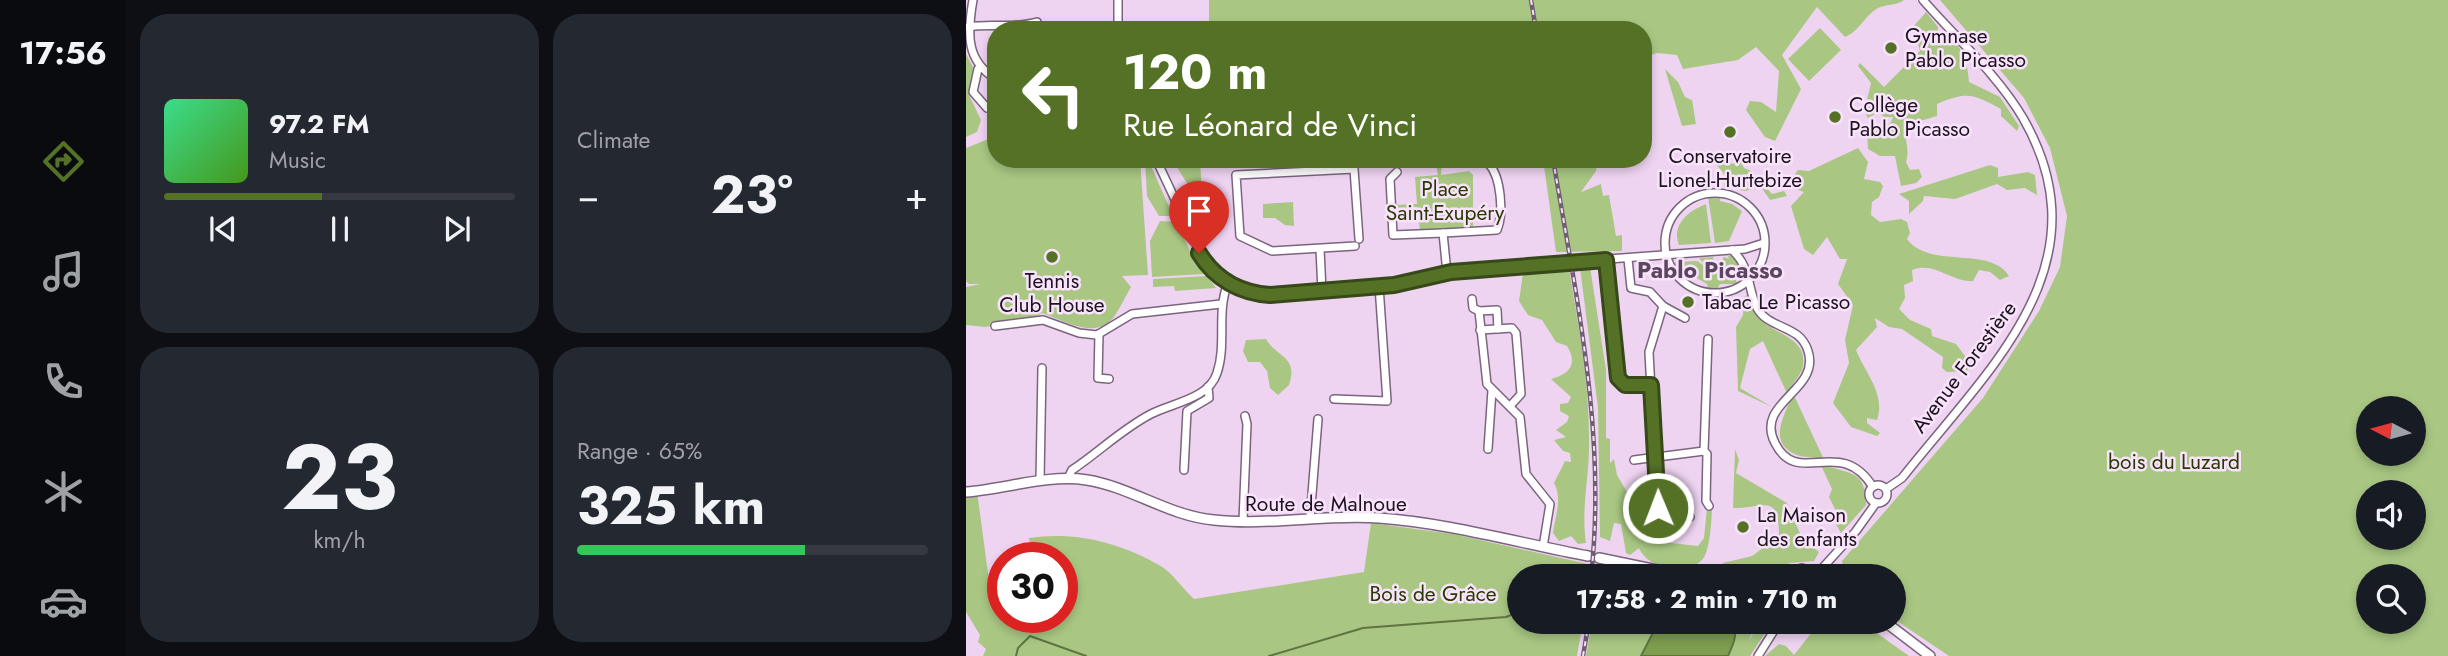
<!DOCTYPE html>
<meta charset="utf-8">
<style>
:root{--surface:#171b24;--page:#242831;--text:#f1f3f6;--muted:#9ea1a6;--line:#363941;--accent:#547126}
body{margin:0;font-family:Jost,sans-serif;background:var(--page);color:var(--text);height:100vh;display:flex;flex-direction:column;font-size:26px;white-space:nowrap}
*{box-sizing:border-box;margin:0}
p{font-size:23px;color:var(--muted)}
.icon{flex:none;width:38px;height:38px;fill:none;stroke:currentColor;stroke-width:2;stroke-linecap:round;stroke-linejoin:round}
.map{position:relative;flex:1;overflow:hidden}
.sheet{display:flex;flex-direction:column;gap:14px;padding:14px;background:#0d0f14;width:840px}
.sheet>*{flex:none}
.banner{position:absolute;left:21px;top:21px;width:665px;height:147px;border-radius:28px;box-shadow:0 4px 10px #0003;background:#547126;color:#fff;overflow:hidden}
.needle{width:46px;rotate:276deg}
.buttons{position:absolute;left:1390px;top:396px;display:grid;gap:14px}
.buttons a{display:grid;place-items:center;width:70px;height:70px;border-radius:50%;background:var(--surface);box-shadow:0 4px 10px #0003;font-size:35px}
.speed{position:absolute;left:21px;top:542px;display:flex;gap:14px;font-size:35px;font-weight:700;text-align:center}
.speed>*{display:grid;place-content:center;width:91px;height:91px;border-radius:50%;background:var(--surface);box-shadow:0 4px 10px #0003;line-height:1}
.speed .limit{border:10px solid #d22;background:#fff;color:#111}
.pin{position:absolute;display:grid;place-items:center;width:60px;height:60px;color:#fff;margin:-72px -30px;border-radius:50% 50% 50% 0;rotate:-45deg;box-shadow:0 0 7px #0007}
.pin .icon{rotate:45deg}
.me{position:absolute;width:77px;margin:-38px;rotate:359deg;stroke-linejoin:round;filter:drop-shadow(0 0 5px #0008)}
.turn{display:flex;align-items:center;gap:24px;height:147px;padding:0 21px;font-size:32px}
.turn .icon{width:91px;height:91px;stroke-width:2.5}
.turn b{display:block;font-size:49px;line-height:60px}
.big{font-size:52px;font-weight:700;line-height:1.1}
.sheet .card{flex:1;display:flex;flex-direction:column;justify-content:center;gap:10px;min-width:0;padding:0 24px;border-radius:28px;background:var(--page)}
.sheet .dial{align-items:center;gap:0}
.dial b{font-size:91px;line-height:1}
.song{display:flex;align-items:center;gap:21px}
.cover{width:84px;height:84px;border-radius:10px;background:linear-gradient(135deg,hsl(150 70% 55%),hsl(100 70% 35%))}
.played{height:7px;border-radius:4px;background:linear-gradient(90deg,var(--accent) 45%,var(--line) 45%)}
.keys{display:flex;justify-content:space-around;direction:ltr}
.heat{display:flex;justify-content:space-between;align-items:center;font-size:38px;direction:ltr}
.charge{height:10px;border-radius:5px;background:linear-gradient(90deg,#34c759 65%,var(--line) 0)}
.sheet .tiles{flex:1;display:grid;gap:14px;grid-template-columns:repeat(2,1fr)}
.trip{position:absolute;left:541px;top:564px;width:399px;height:70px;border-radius:35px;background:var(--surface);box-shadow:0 4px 10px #0003;font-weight:700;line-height:70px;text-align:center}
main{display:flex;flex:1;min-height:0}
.tabs{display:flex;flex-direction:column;width:126px;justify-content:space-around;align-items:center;background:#090b0e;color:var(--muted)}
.tabs .icon{width:49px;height:49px}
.tabs .selected{color:var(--accent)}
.tabs b{font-size:32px;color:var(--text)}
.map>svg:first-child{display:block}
</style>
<main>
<nav class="tabs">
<b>17:56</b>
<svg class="icon selected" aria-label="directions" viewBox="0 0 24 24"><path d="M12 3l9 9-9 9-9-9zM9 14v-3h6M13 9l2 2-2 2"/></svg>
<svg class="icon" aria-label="music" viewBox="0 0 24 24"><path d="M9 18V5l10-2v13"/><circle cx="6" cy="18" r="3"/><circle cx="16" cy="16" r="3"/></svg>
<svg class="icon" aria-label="phone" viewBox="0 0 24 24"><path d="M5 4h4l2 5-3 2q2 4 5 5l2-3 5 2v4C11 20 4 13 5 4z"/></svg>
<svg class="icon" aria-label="climate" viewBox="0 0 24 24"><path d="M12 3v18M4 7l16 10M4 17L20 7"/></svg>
<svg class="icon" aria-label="car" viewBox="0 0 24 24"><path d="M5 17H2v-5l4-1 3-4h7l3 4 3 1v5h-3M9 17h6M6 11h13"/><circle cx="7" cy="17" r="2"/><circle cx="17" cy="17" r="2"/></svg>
</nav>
<section class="sheet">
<div class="tiles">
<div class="card">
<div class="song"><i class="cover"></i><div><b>97.2 FM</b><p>Music</p></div></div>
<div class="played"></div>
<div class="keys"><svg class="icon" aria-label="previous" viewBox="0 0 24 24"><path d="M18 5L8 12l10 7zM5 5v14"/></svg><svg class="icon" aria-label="pause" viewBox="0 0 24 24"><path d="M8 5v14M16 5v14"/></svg><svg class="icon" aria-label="next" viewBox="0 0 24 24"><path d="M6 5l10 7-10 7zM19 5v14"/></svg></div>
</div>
<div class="card"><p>Climate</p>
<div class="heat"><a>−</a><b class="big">23°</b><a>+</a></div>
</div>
<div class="card dial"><b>23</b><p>km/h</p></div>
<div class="card"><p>Range · 65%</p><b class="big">325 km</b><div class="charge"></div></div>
</div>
</section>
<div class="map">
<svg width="1482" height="656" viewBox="0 0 1482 656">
<rect width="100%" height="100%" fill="#efd4f2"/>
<g fill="#a9c783" fill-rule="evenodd">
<path d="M243 0H938C930 6 920 4 912 8 898 16 894 31 879 37L851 7 816 55 835 89 809 141 799 137 780 110 784 101 795 102 810 112 813 71 790 47 772 60 717 69 711 55 691 53 677 58V30H243Z"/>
<path d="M974 0H1482V656H983L928 619V576H879L876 561 1017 398 1073 311 1094 267 1101 216 1084 148 1058 98ZM1402 408H1447V453H1402ZM1402 492H1447V537H1402ZM1402 576H1447V621H1402Z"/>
<path d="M960 12 972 27V36L977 40 985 35C996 50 1002 63 1003 82L1034 97 1053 126 1051 131 1035 116V109C1007 94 1001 91 971 104V116L941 125C936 138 945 148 940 162L944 170 953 169 956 177 950 183 935 186 929 156H914L902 149 901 132 908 129 915 134 918 123 924 124 927 117H918L912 112 902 118 895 106 901 100 905 83 892 66 894 63 918 87 954 51 947 27Z"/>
<path d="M854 28 875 50 843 81 822 59Z"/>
<path d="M0 54 8 69 3 95 15 120 11 132 0 137Z"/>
<path d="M699 69 712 82 719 97 726 100 730 124 716 126Z"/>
<path d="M30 136V159H174L182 275 156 276 165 287C159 297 154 308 148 317 130 341 97 320 76 313L64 320 19 327 0 325V287L15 284H3L0 281V148Z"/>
<path d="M892 148 902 162 898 179 914 182 917 186 913 197 906 202 905 215 914 222 935 219 941 222 944 233 941 239C964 270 1024 245 1043 276L1034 280 1024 272 1013 270 1007 281C986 283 969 261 946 270L947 281 938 285 939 298 933 309 944 320 965 329 966 336 990 344 1005 364 1001 371 981 372 976 368 977 357 936 329 923 327 909 318 911 327 890 350C899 373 920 394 911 420L901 418V423L914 433 911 436 885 427 867 403 883 363 879 340 887 305 872 284 881 259H874L861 237 847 255 838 249 825 206 838 192 824 187 823 182 832 170 843 171Z"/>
<path d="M756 154 766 164 774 160 778 168 785 171 806 194 818 191 821 196 804 200 795 187 779 191 758 186V174L746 159Z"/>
<path d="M179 159H182L207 216H193L181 196Z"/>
<path d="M206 159H234L237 215H230L222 185Z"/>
<path d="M469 159H476L475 175 503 171 507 175V227L454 230 451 207 429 208V205L451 204 449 177 472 175Z"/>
<path d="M577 159H631L630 171 615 192 635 184 637 196 643 195 650 236 656 235V251L590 252Z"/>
<path d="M1024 165 1032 168V177L1062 172 1069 175 1071 195 1059 188 1041 190 1031 184 989 199 958 196 957 201 943 214V201L933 194Z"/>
<path d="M754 196V201L766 204 776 211 763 241 749 243 742 197Z"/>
<path d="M327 202 328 226 319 225 309 218H297V204Z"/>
<path d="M740 204 745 243 713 245C705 225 722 211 740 204Z"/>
<path d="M194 221 211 222 225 254 239 274 186 277 184 241Z"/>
<path d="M762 256H768L774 262 780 279 774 283 766 266 771 284H754L750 291 742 289 741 284 710 266 709 262 731 261 744 270 733 258 747 257 749 270 758 257 763 259Z"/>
<path d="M624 267 640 370V438L644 439V463L648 459 651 475 665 499H671L697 542 732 546 738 538 741 508 746 506C746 517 744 553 736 560 719 576 682 569 673 548L664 555 660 553 655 524 648 523 644 541 634 537 632 408 614 268Z"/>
<path d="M603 269C613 328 624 386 623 446 623 479 615 510 620 543L612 544 605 536 593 541 587 533C589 515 597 500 588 483L599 461 605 462 604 453 597 451 588 440 600 437 590 430 601 422 603 416 594 411V404L602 403 605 397 585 379C604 374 612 364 601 346L590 342 576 320 562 315 553 301 557 273Z"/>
<path d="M241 276 250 288 209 291 208 286 187 287V279Z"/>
<path d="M783 294C785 302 787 313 793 319 809 335 845 338 836 370 833 377 827 382 825 389L861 466C885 474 900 471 900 505L875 533 868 521 871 513 863 497 866 489 852 459C846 456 838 458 831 455 802 443 817 419 824 400L797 341 784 349 774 388 806 407 772 391 770 327 777 315 778 297Z"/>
<path d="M300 339C310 357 333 356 323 385L312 395 304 388 301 371 294 362H282L277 351 280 340Z"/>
<path d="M769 449 773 460 770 473 821 503 836 538 853 552 848 561 823 563 809 576H780L758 569 757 563 786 556 813 536C813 492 798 508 767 508Z"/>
<path d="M11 491 26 603 37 602V618H96V558H66L63 538C108 531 153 542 193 565 206 572 217 589 228 599L398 572 405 523 487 534 622 564V576H553V621H617L611 656H17L20 649 12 642 14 635 0 612V498Z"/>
<path d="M626 621H693L675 656H620Z"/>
<path d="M766 621H791L783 641 794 621H807L784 656H762L770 628Z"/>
<path d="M861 621H894L943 656H799L813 644 820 646 828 655 850 627 854 629Z"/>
</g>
<path fill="#7d9d4f" stroke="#607440" stroke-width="2" d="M693 621H766C773 633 767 645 762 656H675Z"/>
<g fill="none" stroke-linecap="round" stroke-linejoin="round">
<g stroke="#607440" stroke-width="2">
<path d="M50 656 52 648 64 636 120 656"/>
<path d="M303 656 397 628 540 617 553 612"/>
</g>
<g stroke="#7b647e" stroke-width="10">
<g id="minor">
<path d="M7 0C1 34 0 61 30 79"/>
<path d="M2 27C26 23 47 29 71 22"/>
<path d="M152 30V0"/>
<path d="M12 69 7 92 21 108"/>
<path d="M190 159 237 259 259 281 285 293 309 295 428 285 481 273 600 262"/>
<path d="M431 172 424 179 427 235 477 233 481 273"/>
<circle cx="749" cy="243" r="50"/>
<path d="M477 233 531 230C538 214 535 177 523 164"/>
<path d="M389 246 306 251 274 236 270 175 388 169 393 239"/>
<path d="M354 249 356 291"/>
<path d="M766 250C785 267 781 287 791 308 803 330 834 324 842 351 855 391 788 402 809 443 832 489 874 434 907 487"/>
<path d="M662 259 665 288 684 292 697 306 683 352 691 505 698 513 724 517"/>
<path d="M640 260 652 378 659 385H685"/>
<path d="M615 261 779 249 798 243"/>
<path d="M506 299 507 308 513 311"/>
<path d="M697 306 719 318"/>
<path d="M513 311 521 384 554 417 560 474 584 504 577 547"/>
<path d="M513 311 531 310 532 329"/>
<path d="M29 326 77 320 113 333 131 335 166 314 255 304"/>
<path d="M514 330 546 328 550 333 555 394 545 405"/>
<path d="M133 334 132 378 143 379"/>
<path d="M742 339 738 451 741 454 740 501 743 506"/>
<path d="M368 399 421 401 413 286"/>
<path d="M522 449 526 390"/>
<path d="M668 460 738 451"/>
<path d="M218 470 221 411 243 398 242 387"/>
<path d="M102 478 106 470C133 452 156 429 185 414 206 403 243 399 251 373 261 344 250 312 262 283"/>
<path d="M74 480 76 368"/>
<circle cx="912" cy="494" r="9"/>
<path d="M920 489 936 478C1021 370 1142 266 1057 118 1032 75 989 37 957 0"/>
<path d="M344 519 352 419"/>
<path d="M277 521 281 424 279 416"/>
<path d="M850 575 890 531 910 503"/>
<path d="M792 656 814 621"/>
</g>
</g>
<g stroke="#7b647e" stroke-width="12">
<g id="major">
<path d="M0 492C40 489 81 474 121 480 165 487 203 516 248 520 303 526 358 514 413 518 483 523 553 543 622 556"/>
<path d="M633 558 720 576"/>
<path d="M817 576 836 569 851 576"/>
<path d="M918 621 964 656"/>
</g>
</g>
<use href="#minor" stroke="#fff" stroke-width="7"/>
<use href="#major" stroke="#fff" stroke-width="9"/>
<g stroke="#6f5f71" stroke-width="4.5">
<g id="rail">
<path d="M565 0 570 30"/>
<path d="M587 159C610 296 641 436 625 576"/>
<path d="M617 656 623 621"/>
</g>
</g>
<use href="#rail" stroke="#f9e3fc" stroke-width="2" stroke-dasharray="5" stroke-linecap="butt"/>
<g stroke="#7b647e" stroke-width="10" stroke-linecap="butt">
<path id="minor-bridge" d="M600 262 615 261"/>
</g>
<use href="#minor-bridge" stroke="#fff" stroke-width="7"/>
</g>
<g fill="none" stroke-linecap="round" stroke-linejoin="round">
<g stroke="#374919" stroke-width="18">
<path id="route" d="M233 253C249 279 274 293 304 295L428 285 485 272 640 260 652 378 659 385H685L692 508"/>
</g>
<use href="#route" stroke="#547126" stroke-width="12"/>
</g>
<g fill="#547126" stroke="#f9e3fc" stroke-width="2.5">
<circle cx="925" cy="48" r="7"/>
<circle cx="869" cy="117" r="7"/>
<circle cx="764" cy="132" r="7"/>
<circle cx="86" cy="257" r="7"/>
<circle cx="722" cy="302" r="7"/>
<circle cx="777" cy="527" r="7"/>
</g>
<g text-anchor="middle" stroke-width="5" stroke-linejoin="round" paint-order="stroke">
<g font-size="21" fill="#1c131d" stroke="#f9e3fc" text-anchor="start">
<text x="939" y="43">Gymnase<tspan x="939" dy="24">Pablo Picasso</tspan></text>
<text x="883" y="112">Collège<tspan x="883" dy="24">Pablo Picasso</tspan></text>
<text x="764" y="163" text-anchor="middle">Conservatoire<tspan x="764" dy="24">Lionel-Hurtebize</tspan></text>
<text x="86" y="288" text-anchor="middle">Tennis<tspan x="86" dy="24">Club House</tspan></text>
<text x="736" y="309">Tabac Le Picasso</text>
<text x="791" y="522">La Maison<tspan x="791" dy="24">des enfants</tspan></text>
</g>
<g font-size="21" fill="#273b00" stroke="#f9e3fc">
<text x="479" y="196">Place<tspan x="479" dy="24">Saint-Exupéry</tspan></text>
<text x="1208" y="469">bois du Luzard</text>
<text x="467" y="601">Bois de Grâce</text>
</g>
<g font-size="21" fill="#1c131d" stroke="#f9e3fc">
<text transform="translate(998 367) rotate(-53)" y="7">Avenue Forestière</text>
<text x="360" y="511">Route de Malnoue</text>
</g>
<g font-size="23" font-weight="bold" fill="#5c465f" stroke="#f9e3fc">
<text x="744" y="278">Pablo Picasso</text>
</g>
</g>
</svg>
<div class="buttons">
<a><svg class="needle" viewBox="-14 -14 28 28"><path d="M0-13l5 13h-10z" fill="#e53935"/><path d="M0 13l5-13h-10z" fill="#9ea1a6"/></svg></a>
<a><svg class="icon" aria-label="sound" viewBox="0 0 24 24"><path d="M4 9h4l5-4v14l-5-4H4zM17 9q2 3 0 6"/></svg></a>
<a><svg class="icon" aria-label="search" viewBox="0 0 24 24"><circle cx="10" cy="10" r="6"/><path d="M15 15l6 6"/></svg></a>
</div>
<div class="speed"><div class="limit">30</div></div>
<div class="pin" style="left:233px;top:253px;background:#d93025"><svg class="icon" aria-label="arrive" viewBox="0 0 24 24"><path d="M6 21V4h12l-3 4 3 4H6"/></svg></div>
<svg class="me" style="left:692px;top:508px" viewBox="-20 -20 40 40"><circle r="17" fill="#547126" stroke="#fff" stroke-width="3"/><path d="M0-11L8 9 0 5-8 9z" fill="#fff"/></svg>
<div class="trip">17:58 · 2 min · 710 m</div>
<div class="banner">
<div class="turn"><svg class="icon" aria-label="left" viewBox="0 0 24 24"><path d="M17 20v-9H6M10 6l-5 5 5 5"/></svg><div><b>120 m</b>Rue Léonard de Vinci</div></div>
</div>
</div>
</main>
